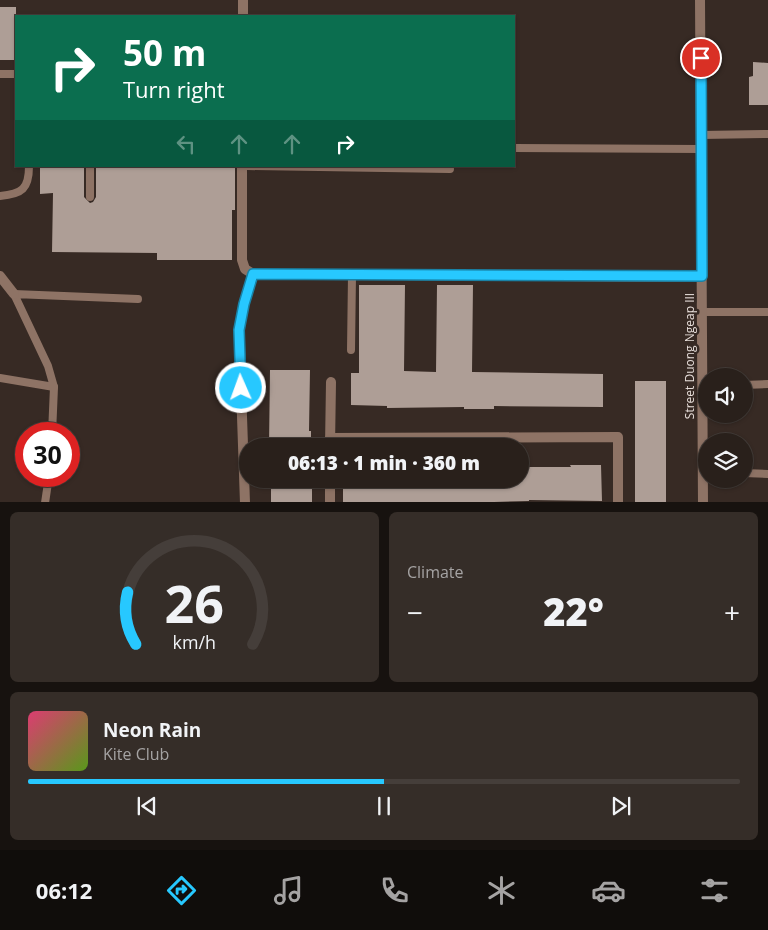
<!DOCTYPE html>
<meta charset="utf-8">
<style>
:root{--surface:#29201b;--page:#352d28;--text:#f1f3f6;--muted:#a5a3a3;--line:#453e3a;--accent:#27c8ff}
body{margin:0;font-family:"Open Sans",sans-serif;background:var(--page);color:var(--text);height:100vh;display:flex;flex-direction:column;font-size:19px;white-space:nowrap}
*{box-sizing:border-box;margin:0}
p{font-size:16px;color:var(--muted)}
.icon{flex:none;width:28px;height:28px;fill:none;stroke:currentColor;stroke-width:2;stroke-linecap:round;stroke-linejoin:round}
.map{position:relative;height:502px;overflow:hidden}
.details{display:flex;flex-direction:column;gap:10px;padding:10px;background:#17120f;flex:1}
.details>*{flex:none}
.guide{position:absolute;left:15px;top:15px;width:500px;height:152px;border-radius:0px;box-shadow:0 1px 4px #0004,0 0 0 1px var(--line);background:#0b6e4f;color:#fff;overflow:hidden}
.tools{position:absolute;left:698px;top:368px;display:grid;gap:10px}
.tools a{display:grid;place-items:center;width:55px;height:55px;border-radius:50%;background:var(--surface);box-shadow:0 1px 4px #0004,0 0 0 1px var(--line);font-size:25px}
.speed{position:absolute;left:15px;top:422px;display:flex;gap:10px;font-size:25px;font-weight:700;text-align:center}
.speed>*{display:grid;place-content:center;width:65px;height:65px;border-radius:50%;background:var(--surface);box-shadow:0 1px 4px #0004,0 0 0 1px var(--line);line-height:1}
.speed .limit{border:8px solid #d22;background:#fff;color:#111}
.pin{position:absolute;display:grid;place-items:center;width:42px;height:42px;color:#fff;margin:-21px;border:2px solid #fff;border-radius:50%;box-shadow:0 1px 5px #0007}
.me{position:absolute;width:55px;margin:-28px;rotate:358deg;stroke-linejoin:round;filter:drop-shadow(0 0 4px #0008)}
.turn{display:flex;align-items:center;gap:18px;height:105px;padding:0 25px;font-size:22px}
.turn .icon{width:65px;height:65px;stroke-width:2.5}
.turn b{display:block;font-size:35px;line-height:42px}
.lanes{display:flex;align-items:center;height:48px;padding:0 25px;background:#0003;justify-content:center;gap:25px;direction:ltr}
.lanes .off{opacity:.35}
.big{font-size:38px;font-weight:800;line-height:1.1}
.details .widget{flex:1;display:flex;flex-direction:column;justify-content:center;gap:8px;min-width:0;padding:0 18px;border-radius:8px;background:var(--page)}
.details .dial{align-items:center;gap:0}
.dial svg{height:130px;overflow:visible;fill:none;stroke:var(--line);stroke-width:7;stroke-linecap:round;text-anchor:middle}
.dial text{fill:var(--text);stroke:none}
.song{display:flex;align-items:center;gap:15px}
.cover{width:60px;height:60px;border-radius:8px;background:linear-gradient(135deg,hsl(340 70% 55%),hsl(90 70% 35%))}
.played{height:5px;border-radius:2px;background:linear-gradient(90deg,var(--accent) 50%,var(--line) 50%)}
.keys{display:flex;justify-content:space-around;direction:ltr}
.heat{display:flex;justify-content:space-between;align-items:center;font-size:28px;direction:ltr}
.details .tiles{flex:1;display:grid;gap:10px;grid-template-columns:1fr 1fr}
.widget:last-child{grid-column:span 2}
.trip{position:absolute;left:239px;top:438px;width:290px;height:50px;border-radius:25px;background:var(--surface);box-shadow:0 1px 4px #0004,0 0 0 1px var(--line);font-weight:800;line-height:50px;text-align:center}
.dock{display:flex;height:80px;justify-content:space-around;align-items:center;background:#100d0b;color:var(--muted)}
.dock .icon{width:35px;height:35px}
.dock .selected{color:var(--accent)}
.dock b{font-size:22px;color:var(--text)}
.map>svg:first-child{display:block}
</style>
<div class="map">
<svg width="768" height="503" viewBox="0 0 768 503">
<rect width="100%" height="100%" fill="#372a24"/>
<g fill="#ae9e96">
<rect x="0" y="7" width="16" height="53"/>
<path d="M753 62 768 63V105H749V77L753 76Z"/>
<path d="M40 166H84V197L90 203 93 202 96 197V166H235V210H232V260H157V253L52 252 53 193 40 194Z"/>
<path d="M359 285H405L404 371 436 372 437 285H473L472 372 603 374V407L494 406V409H464V407L387 408V406L351 405V373H359Z"/>
<path d="M270 370H310L309 431H311V446H269Z"/>
<rect x="635" y="381" width="31" height="122"/>
<path d="M570 465H601L602 501 529 500V501L494 502 343 503V479H520V467H571Z"/>
<rect x="271" y="479" width="41" height="24"/>
</g>
<g fill="none" stroke-linecap="round" stroke-linejoin="round">
<g stroke="#8e7365" stroke-width="8">
<path d="M0 74H16"/>
<path d="M701 135 768 134"/>
<path d="M514 148 701 149"/>
<path d="M247 166 450 169"/>
<path d="M0 196C22 194 29 189 29 166"/>
<path d="M90 197V166"/>
<path d="M702 312H768"/>
<path d="M351 350 352 275"/>
<path d="M0 378 54 387"/>
<path d="M744 385 768 384"/>
<path d="M52 434 54 387 48 366 14 294 138 299"/>
<path d="M744 473 768 474"/>
<path d="M45 503 49 476"/>
</g>
<g stroke="#8e7365" stroke-width="10">
<path d="M700 0 703 503"/>
<path d="M243 16V0"/>
<path d="M242 166V260L245 269 253 274 702 277"/>
<path d="M0 276 14 294"/>
<path d="M330 438 618 437V503"/>
<path d="M330 446 331 382"/>
<path d="M245 503 239 330 244 304 253 274"/>
<path d="M330 503V479"/>
</g>
</g>
<g fill="none" stroke-linecap="round" stroke-linejoin="round">
<g stroke="#1982a6" stroke-width="12">
<path id="route" d="M241 388 239 330 244 304 253 274 702 276 701 58"/>
</g>
<use href="#route" stroke="#27c8ff" stroke-width="9"/>
</g>
<g text-anchor="middle" stroke-width="5" stroke-linejoin="round" paint-order="stroke">
<g font-size="12" fill="#e7deda" stroke="#372a24">
<text transform="translate(690 356) rotate(-90)" y="4">Street Duong Ngeap III</text>
</g>
</g>
</svg>
<div class="tools">
<a><svg class="icon" aria-label="sound" viewBox="0 0 24 24"><path d="M4 9h4l5-4v14l-5-4H4zM17 9q2 3 0 6"/></svg></a>
<a><svg class="icon" aria-label="layers" viewBox="0 0 24 24"><path d="M12 4l9 5-9 5-9-5zM3 14l9 5 9-5"/></svg></a>
</div>
<div class="speed"><div class="limit">30</div></div>
<div class="pin" style="left:701px;top:58px;background:#d93025"><svg class="icon" aria-label="arrive" viewBox="0 0 24 24"><path d="M6 21V4h12l-3 4 3 4H6"/></svg></div>
<svg class="me" style="left:241px;top:388px" viewBox="-20 -20 40 40"><circle r="17" fill="#27c8ff" stroke="#fff" stroke-width="3"/><path d="M0-11L8 9 0 5-8 9z" fill="#fff"/></svg>
<div class="trip">06:13 · 1 min · 360 m</div>
<div class="guide">
<div class="turn"><svg class="icon" aria-label="right" viewBox="0 0 24 24"><path d="M7 20v-9h11M14 6l5 5-5 5"/></svg><div><b>50 m</b>Turn right</div></div>
<div class="lanes"><svg class="icon off" aria-label="left" viewBox="0 0 24 24"><path d="M17 20v-9H6M10 6l-5 5 5 5"/></svg><svg class="icon off" aria-label="ahead" viewBox="0 0 24 24"><path d="M12 20V5M6 11l6-6 6 6"/></svg><svg class="icon off" aria-label="ahead" viewBox="0 0 24 24"><path d="M12 20V5M6 11l6-6 6 6"/></svg><svg class="icon" aria-label="right" viewBox="0 0 24 24"><path d="M7 20v-9h11M14 6l5 5-5 5"/></svg></div>
</div>
</div>
<section class="details">
<div class="tiles">
<div class="widget dial"><svg viewBox="0 0 100 80">
<path d="M14 69A42 42 0 1 1 86 69"/>
<path d="M14 69A42 42 0 0 1 9 37" stroke="#27c8ff"/>
<text x="50" y="56" font-size="32" font-weight="700">26</text>
<text x="50" y="72" font-size="11">km/h</text>
</svg></div>
<div class="widget"><p>Climate</p>
<div class="heat"><a>−</a><b class="big">22°</b><a>+</a></div>
</div>
<div class="widget">
<div class="song"><i class="cover"></i><div><b>Neon Rain</b><p>Kite Club</p></div></div>
<div class="played"></div>
<div class="keys"><svg class="icon" aria-label="previous" viewBox="0 0 24 24"><path d="M18 5L8 12l10 7zM5 5v14"/></svg><svg class="icon" aria-label="pause" viewBox="0 0 24 24"><path d="M8 5v14M16 5v14"/></svg><svg class="icon" aria-label="next" viewBox="0 0 24 24"><path d="M6 5l10 7-10 7zM19 5v14"/></svg></div>
</div>
</div>
</section>
<nav class="dock">
<b>06:12</b>
<svg class="icon selected" aria-label="directions" viewBox="0 0 24 24"><path d="M12 3l9 9-9 9-9-9zM9 14v-3h6M13 9l2 2-2 2"/></svg>
<svg class="icon" aria-label="music" viewBox="0 0 24 24"><path d="M9 18V5l10-2v13"/><circle cx="6" cy="18" r="3"/><circle cx="16" cy="16" r="3"/></svg>
<svg class="icon" aria-label="phone" viewBox="0 0 24 24"><path d="M5 4h4l2 5-3 2q2 4 5 5l2-3 5 2v4C11 20 4 13 5 4z"/></svg>
<svg class="icon" aria-label="climate" viewBox="0 0 24 24"><path d="M12 3v18M4 7l16 10M4 17L20 7"/></svg>
<svg class="icon" aria-label="car" viewBox="0 0 24 24"><path d="M5 17H2v-5l4-1 3-4h7l3 4 3 1v5h-3M9 17h6M6 11h13"/><circle cx="7" cy="17" r="2"/><circle cx="17" cy="17" r="2"/></svg>
<svg class="icon" aria-label="filters" viewBox="0 0 24 24"><path d="M4 7h16M4 17h16"/><circle cx="9" cy="7" r="2"/><circle cx="15" cy="17" r="2"/></svg>
</nav>
